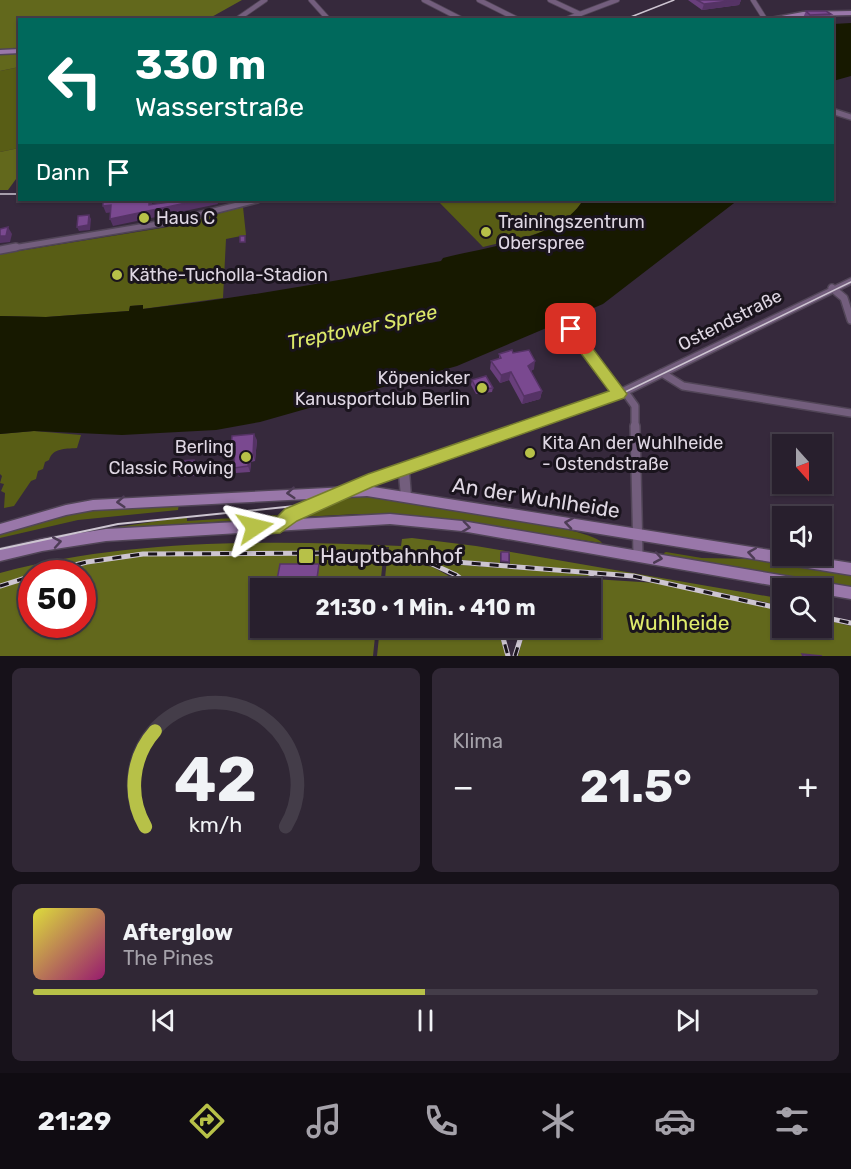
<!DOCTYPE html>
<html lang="de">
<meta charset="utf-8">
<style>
:root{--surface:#281f2d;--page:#302735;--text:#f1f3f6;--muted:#a5a2aa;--line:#443d49;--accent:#b7c148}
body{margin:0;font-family:Rubik,sans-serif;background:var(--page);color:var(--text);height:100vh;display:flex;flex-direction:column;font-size:22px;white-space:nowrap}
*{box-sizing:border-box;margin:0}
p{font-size:20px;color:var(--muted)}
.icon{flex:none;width:33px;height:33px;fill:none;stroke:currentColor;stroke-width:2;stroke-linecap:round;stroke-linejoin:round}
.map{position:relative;height:656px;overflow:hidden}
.side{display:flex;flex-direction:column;gap:12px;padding:12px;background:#161119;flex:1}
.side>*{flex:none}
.guide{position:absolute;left:18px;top:18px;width:816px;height:183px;border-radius:0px;box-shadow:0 2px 4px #0004,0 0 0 2px var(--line);background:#00695c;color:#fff;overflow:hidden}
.needle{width:39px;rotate:159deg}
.buttons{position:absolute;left:772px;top:434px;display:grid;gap:12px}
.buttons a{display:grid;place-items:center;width:60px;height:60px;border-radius:0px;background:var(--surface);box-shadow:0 2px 4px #0004,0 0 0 2px var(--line);font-size:30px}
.speed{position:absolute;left:18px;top:560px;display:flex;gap:12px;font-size:30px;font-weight:700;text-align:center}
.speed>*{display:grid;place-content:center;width:78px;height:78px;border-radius:50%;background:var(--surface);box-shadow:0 2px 4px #0004,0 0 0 2px var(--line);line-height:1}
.speed .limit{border:9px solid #d22;background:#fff;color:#111}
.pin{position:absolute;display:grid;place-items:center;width:51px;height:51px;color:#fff;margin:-26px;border-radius:12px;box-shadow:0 3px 9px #0006}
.me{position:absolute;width:66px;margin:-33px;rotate:80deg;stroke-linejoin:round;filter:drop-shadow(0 0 4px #0008)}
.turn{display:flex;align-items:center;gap:21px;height:126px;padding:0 18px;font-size:27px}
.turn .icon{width:78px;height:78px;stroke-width:2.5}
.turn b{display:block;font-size:42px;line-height:51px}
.then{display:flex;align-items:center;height:57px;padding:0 18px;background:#0003;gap:12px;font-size:22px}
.big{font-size:45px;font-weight:700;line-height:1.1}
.side .widget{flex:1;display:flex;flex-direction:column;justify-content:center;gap:9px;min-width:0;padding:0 21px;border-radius:9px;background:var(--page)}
.side .dial{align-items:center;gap:0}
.dial svg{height:156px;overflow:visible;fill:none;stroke:var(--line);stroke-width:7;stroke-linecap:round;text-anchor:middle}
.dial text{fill:var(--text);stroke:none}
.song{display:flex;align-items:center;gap:18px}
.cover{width:72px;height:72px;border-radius:9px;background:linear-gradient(135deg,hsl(60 70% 55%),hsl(320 70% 35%))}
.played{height:6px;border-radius:3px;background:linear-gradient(90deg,var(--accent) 50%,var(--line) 50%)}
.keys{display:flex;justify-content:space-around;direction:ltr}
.heat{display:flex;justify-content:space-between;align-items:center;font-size:33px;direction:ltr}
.side .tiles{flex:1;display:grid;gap:12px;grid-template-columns:1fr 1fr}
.widget:last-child{grid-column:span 2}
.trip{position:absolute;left:250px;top:578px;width:351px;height:60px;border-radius:0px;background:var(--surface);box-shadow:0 2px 4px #0004,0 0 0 2px var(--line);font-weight:700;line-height:60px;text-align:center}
.menu{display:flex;height:96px;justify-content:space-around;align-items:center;background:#100c12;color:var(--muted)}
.menu .icon{width:42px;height:42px}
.menu .on{color:var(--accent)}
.menu b{font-size:27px;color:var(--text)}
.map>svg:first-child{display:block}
</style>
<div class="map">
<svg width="851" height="656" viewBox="0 0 851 656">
<rect width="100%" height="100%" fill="#36293c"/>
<g fill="#585d15">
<path d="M19 67V148L0 152V71Z"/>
<path d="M437 200H583C563 234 519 238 483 247Z"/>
<path d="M243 207 246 235 226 239 223 298 142 309 143 305 130 306 129 311 46 317 0 316V254L168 227Z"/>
<path d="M34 431 81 435 77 448C64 449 53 448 49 460L45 462 43 469 38 471 36 479 31 481 14 506 4 508 5 493 1 491 4 484 0 483 2 476 0 474V434Z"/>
<path d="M352 495 374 496C403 501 595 527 602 543L422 517 358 514 300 517Z"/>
<path d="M179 504 178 510 78 520 0 538V533L91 509Z"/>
<path d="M277 515 276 518 182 524 50 539V537L172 519 187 517V521Z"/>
<path d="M666 552 702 558 756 559 851 575V589L675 557 665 555 664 553Z"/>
</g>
<g fill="#62681c" fill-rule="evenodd">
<path d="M0 0H242L208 19 20 20 19 67 0 71Z"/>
<path d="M19 148V178L16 179 8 190H0V152Z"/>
<path d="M412 538 476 546 783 599V606L633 574 510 564V554L500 553V563L388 555 389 547H385L384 554 362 552 361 556 383 558 380 588H261V627H376L373 656H0V573C126 539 271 540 401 546L402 539ZM32 573H82V624H32Z"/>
<path d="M387 559 433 567 470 588H384Z"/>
<path d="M435 563 596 575 570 580 554 588H476L459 575Z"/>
<path d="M593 579 657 583 783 611V627H822V619L851 626V656H518L526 627H591V588H564Z"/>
<path d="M380 627H497L506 656H377Z"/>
</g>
<g fill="#171900">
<path d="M851 23V76L833 81V24Z"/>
<path d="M583 200H738L603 304 457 366 260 422 216 430 122 435 34 431 0 434V316L46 317 129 311 130 306 143 305V309C243 298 342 280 441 261L443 258C484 247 561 239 583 200Z"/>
</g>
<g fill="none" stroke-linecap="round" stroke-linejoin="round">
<g stroke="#514557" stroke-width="6">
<g id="minor-far3">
<path d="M311 0 329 20"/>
<path d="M424 0 463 20"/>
<path d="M479 0 519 20"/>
<path d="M550 0 580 14"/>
<path d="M753 0 765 19"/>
<path d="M236 20 265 0"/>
<path d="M564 20 617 0"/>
</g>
</g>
<g stroke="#514557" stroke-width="8">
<g id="minor-far2">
<path d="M832 111 851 117"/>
<path d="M7 249 170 222 257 200"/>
</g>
</g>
<g stroke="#514557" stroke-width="10">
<g id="minor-far1">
<path d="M0 250 16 247"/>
<path d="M832 288 844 298 851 320"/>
<path d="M571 329 619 394"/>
<path d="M662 373 683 386 851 413"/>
<path d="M625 392 635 406V428"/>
</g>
</g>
<g stroke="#514557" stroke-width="12">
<path id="minor" d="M635 426 638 554"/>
</g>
<g stroke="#514557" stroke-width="3">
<path id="tertiary" d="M851 278V284L622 397 409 471 411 496 410 499 406 501 402 499 401 496 399 475 371 485 295 518 285 529 281 530 277 529 276 525 277 521 287 512 364 478 616 391Z"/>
</g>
<g stroke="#514557" stroke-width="3">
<g id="secondary">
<path d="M851 11V15L803 16 775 20 765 19 803 12Z"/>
<path d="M20 49V53L0 54V50Z"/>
<path d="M367 486 783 552V555H801L851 563V575L367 496 93 510 66 515 0 534V524L66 505 93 500Z"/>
<path d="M390 514 462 521 851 587V599L822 594V588H787L462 531 390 524 106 541 42 551 0 561V549L42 539 106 529Z"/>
</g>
</g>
<use href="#minor-far3" stroke="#735e7d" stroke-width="4.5"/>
<use href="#minor-far2" stroke="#735e7d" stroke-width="5"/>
<use href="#minor-far1" stroke="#735e7d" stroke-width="7"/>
<use href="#minor" stroke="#735e7d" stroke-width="9"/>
<use href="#tertiary" fill="#735e7d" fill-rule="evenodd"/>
<use href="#secondary" fill="#9977a9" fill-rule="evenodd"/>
<g stroke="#cdc5d1" stroke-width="1.5">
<path d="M623 20 674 0"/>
<path d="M0 194H20"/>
<path d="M525 428 617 396 851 282"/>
</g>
<path stroke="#cdc5d1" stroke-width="2" d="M0 549 118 524 295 506 530 426"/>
<g stroke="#cdc5d1" stroke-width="5">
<g id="rail">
<path d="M432 564 456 575 473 588"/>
<path d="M42 573 87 562 143 554 340 553 633 576 783 609"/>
<path d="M0 586 32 576"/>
<path d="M559 588 592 577"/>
<path d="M822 617 851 623"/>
<path d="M500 627 508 656"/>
<path d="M515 656 524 627"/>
</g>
</g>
<use href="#rail" stroke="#1a141d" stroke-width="3" stroke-dasharray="9" stroke-linecap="butt"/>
</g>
<g fill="#693f7c">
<path d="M688 0H741L739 5 702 10Z"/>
<path d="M806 11 831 14 828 20H804L803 18Z"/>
<path d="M513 353 534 369 531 371 542 391 540 399 522 404 509 380 500 383 490 369 491 361 499 359V354Z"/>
<path d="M472 380 493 388 492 392 476 394 471 385Z"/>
<path d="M257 440 255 461 251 462 250 472 236 473 234 468 235 454H234L231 448Z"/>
<path d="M194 460 196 464 194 476 179 477 177 473Z"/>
<path d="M319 565 317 587H277L276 585Z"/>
</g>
<g fill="#553365">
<path d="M737 0H741L739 5 702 10 704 4Z"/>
<path d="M149 200H152V209L200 200H217L218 204 113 226 110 219 149 205Z"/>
<path d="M111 205 114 212 106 213 103 206Z"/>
<path d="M89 215 91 219 90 230 79 231 77 227Z"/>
<path d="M8 227 12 234 10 242 0 243V236Z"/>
<path d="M535 361 534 369 526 374 528 366Z"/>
<path d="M511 372 509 380 500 383 501 375Z"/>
<path d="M542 391 540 399 522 404 524 396Z"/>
<path d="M254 434 257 440 255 461 253 455Z"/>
<path d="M249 456 251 462 250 472 248 466Z"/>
<path d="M194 460 196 464 194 476 192 472Z"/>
</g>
<g fill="#7a4990" stroke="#553365" stroke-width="1.5">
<path d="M697 0H737L704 4Z"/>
<path d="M806 11H826L831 14 810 15Z"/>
<path d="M103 200H149V205L170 202 169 200H200L110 219 111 205 103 206Z"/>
<path d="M89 215 88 225 77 227 78 216Z"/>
<path d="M8 227 6 236H0V229Z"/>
<rect x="240" y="236" width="5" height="6"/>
<path d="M512 350 513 353 529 350 535 361 528 366 542 391 524 396 511 372 501 375 491 361 501 358 499 354Z"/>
<path d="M486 376 493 388 477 390 472 380Z"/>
<path d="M254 434 253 455 249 456 248 466 234 468 235 447 231 448 232 436Z"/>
<path d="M194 460 192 472 177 473 179 461Z"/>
<path d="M501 552H509V562L501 561Z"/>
<path d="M280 564H319L316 585H276Z"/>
<path d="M802 654 822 656H803Z"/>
</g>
<defs><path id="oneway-chevron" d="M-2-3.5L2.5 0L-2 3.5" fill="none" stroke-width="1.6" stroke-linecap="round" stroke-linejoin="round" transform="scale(1.5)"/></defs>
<g stroke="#4d3c55">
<use href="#oneway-chevron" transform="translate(291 493) rotate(176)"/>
<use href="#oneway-chevron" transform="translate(121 502) rotate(176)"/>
<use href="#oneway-chevron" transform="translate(569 523) rotate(-171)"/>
<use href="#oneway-chevron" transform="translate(466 527) rotate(8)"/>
<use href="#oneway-chevron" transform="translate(57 542) rotate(-10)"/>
<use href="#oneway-chevron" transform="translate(752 553) rotate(-171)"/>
<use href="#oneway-chevron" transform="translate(658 558) rotate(10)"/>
</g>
<path fill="#b7c148" stroke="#777d2f" stroke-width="1.5" d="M571 324 576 326 627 394 624 398 372 487 297 521 280 533 255 535 249 533 246 527 249 521 277 517 285 509 368 474 609 391 566 333 564 329Z"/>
<g fill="#b7c148" stroke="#1a141d" stroke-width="2">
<circle cx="144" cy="218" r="6"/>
<circle cx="486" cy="232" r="6"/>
<circle cx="117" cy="275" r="6"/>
<circle cx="482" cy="388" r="6"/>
<circle cx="530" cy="453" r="6"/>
<circle cx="246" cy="457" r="6"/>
<rect x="298" y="548" width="16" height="16" rx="3"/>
</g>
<g text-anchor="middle" stroke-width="6" stroke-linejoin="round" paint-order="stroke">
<g font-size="18" fill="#dfd7e3" stroke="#1a141d" text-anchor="start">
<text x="156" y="224">Haus C</text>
<text x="498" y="228">Trainingszentrum<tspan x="498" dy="21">Oberspree</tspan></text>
<text x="129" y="281">Käthe-Tucholla-Stadion</text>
<text x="470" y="384" text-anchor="end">Köpenicker<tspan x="470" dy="21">Kanusportclub Berlin</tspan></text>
<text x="542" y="449">Kita An der Wuhlheide<tspan x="542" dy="21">- Ostendstraße</tspan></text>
<text x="234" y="453" text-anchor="end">Berling<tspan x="234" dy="21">Classic Rowing</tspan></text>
</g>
<g font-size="18" fill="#dfd7e3" stroke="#1a141d">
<text transform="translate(730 320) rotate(-27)" y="6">Ostendstraße</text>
</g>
<g font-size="20" font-style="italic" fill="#dce869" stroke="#1a141d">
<text transform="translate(362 327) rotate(-12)" y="7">Treptower Spree</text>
</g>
<g font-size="21" fill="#dfd7e3" stroke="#1a141d">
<text transform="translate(536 498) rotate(9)" y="7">An der Wuhlheide</text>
</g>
<g font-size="21" fill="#dfd7e3" stroke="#1a141d" text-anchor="start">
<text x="320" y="563">Hauptbahnhof</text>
</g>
<g font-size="21" fill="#dfeb6c" stroke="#1a141d">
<text x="679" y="630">Wuhlheide</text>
</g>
</g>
</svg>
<div class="buttons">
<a><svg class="needle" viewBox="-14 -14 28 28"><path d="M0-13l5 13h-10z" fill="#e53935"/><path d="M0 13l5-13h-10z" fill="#a5a2aa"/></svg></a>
<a><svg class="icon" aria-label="sound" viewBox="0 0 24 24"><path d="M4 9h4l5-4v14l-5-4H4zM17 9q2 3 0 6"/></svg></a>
<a><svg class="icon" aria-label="search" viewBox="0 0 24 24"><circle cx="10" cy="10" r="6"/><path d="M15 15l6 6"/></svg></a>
</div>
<div class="speed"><div class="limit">50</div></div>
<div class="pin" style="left:571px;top:329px;background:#d93025"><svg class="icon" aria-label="arrive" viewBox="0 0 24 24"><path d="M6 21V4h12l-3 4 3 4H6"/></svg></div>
<svg class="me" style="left:255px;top:527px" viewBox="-20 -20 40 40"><path d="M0-17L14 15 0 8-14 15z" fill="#b7c148" stroke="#fff" stroke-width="4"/></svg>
<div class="trip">21:30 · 1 Min. · 410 m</div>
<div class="guide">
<div class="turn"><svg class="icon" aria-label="left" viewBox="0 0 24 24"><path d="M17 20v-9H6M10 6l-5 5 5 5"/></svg><div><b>330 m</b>Wasserstraße</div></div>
<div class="then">Dann<svg class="icon" aria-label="arrive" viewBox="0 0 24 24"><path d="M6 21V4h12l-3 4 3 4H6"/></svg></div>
</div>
</div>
<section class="side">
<div class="tiles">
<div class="widget dial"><svg viewBox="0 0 100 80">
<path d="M14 69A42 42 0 1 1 86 69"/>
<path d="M14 69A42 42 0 0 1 19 20" stroke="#b7c148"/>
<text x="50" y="56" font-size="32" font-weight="700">42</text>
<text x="50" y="72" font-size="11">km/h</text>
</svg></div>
<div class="widget"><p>Klima</p>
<div class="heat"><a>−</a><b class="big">21.5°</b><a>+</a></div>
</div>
<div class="widget">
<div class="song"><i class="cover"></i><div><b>Afterglow</b><p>The Pines</p></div></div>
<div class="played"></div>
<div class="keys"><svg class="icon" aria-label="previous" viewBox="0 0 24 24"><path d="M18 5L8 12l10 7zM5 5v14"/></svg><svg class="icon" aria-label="pause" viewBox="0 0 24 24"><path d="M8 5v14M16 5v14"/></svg><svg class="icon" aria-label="next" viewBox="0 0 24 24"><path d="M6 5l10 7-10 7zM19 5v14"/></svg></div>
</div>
</div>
</section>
<nav class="menu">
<b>21:29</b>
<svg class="icon on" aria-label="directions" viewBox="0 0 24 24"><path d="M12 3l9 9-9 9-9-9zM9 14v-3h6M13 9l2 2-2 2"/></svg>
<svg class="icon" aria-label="music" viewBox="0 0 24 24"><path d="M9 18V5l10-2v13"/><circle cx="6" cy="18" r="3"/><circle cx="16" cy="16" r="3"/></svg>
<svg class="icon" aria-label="phone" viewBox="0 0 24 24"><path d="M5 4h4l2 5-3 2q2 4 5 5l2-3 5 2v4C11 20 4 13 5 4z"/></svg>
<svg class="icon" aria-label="climate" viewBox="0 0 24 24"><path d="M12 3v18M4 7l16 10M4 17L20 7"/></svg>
<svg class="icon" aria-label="car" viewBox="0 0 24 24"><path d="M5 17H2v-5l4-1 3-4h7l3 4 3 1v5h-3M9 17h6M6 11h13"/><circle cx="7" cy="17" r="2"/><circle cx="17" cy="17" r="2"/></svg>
<svg class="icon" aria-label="filters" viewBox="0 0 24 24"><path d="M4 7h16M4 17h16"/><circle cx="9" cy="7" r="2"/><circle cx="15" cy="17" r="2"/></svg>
</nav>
